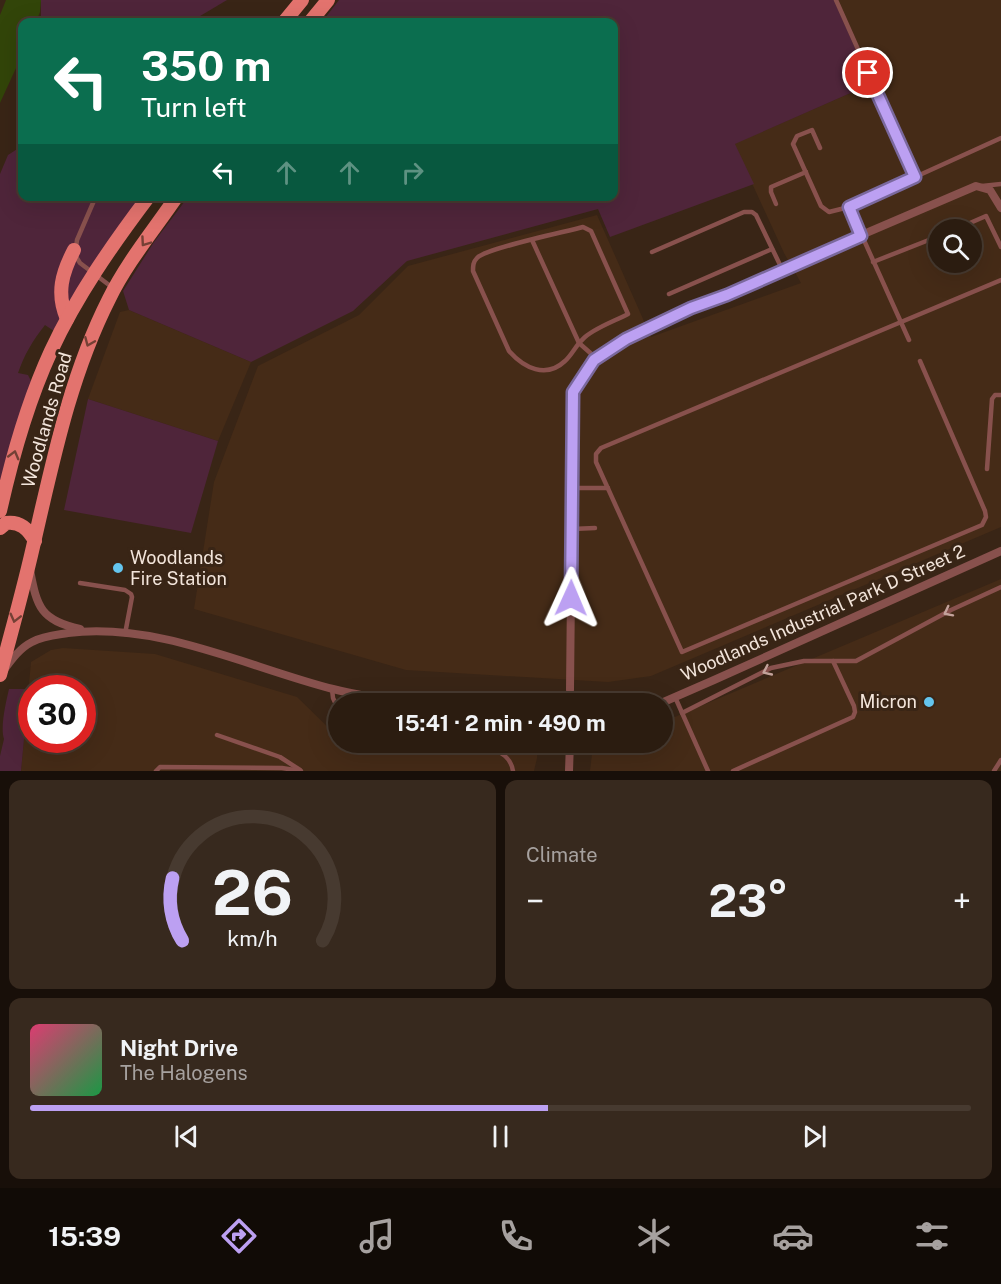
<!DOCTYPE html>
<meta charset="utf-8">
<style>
:root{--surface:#2b1c10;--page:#37291e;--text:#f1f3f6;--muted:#a6a19f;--line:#473a30;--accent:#bca0f2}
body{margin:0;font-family:"Public Sans",sans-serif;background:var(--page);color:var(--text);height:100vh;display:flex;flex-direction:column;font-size:22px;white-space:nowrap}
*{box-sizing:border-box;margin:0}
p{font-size:20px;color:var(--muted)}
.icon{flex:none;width:33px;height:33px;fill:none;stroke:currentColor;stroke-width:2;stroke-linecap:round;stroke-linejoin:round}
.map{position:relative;height:771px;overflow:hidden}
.sheet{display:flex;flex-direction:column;gap:9px;padding:9px;background:#180f09;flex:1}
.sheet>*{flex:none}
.banner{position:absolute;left:18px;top:18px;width:600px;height:183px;border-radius:12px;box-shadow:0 6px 24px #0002,0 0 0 2px var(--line);background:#0b6e4f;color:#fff;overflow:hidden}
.buttons{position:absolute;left:928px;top:219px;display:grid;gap:12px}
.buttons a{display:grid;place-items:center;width:54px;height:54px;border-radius:50%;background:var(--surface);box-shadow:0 6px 24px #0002,0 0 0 2px var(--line);font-size:30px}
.speed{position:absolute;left:18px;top:675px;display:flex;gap:12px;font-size:30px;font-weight:700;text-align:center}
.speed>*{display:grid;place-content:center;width:78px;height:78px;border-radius:50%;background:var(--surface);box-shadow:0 6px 24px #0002,0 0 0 2px var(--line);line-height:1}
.speed .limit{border:9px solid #d22;background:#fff;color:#111}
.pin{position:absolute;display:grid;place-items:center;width:51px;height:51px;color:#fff;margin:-26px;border:3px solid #fff;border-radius:50%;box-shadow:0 2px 6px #0007}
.me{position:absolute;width:66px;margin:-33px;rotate:1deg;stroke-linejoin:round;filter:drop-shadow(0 0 4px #0008)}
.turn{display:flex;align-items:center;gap:21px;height:126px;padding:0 24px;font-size:27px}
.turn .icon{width:78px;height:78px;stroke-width:2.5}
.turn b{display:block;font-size:42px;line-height:51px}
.lanes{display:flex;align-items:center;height:57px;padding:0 24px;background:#0003;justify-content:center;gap:30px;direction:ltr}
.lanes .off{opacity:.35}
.big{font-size:45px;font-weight:700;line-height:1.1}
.sheet .card{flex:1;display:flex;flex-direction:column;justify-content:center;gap:9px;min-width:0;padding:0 21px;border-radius:12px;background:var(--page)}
.sheet .dial{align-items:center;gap:0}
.dial svg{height:156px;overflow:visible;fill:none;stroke:var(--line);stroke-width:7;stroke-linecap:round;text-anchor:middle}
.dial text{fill:var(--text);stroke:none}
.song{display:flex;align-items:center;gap:18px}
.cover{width:72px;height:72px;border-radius:9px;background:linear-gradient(135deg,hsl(340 70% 55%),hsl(140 70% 35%))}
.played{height:6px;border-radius:3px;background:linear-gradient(90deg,var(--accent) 55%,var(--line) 55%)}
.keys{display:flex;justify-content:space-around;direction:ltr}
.heat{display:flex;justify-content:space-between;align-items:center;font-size:33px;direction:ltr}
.sheet .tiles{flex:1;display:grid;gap:9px;grid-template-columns:1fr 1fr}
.card:last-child{grid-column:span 2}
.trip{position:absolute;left:328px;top:693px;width:345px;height:60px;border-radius:30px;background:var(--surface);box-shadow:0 6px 24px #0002,0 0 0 2px var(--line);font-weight:700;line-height:60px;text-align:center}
.tabs{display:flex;height:96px;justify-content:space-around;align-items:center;background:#110b06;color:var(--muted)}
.tabs .icon{width:42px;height:42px}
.tabs .current{color:var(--accent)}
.tabs b{font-size:27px;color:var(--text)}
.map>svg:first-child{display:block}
</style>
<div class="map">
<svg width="1001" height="771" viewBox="0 0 1001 771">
<rect width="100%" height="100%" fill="#392516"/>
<g fill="#452b17" fill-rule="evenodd">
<path d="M834 0H1001V527L651 676 608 682 406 670 194 609 214 482 258 366 359 315 408 266 597 215 651 337 801 283 784 253 734 144 871 84ZM939 230H972V262H939Z"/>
<path d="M129 310 251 362 218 441 88 399 120 312Z"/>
<path d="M1001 579V771H590L592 754 599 743 663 742V722Z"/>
<path d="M63 648 155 654 297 697 339 738V742L344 743 352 750 358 742H535L537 747V758L534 771H21L31 662 51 650ZM32 688H82V740H32Z"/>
</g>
<g fill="#4f253a">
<path d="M41 0H227L190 22H41Z"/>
<path d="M339 0H834L871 84 735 144 754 184 610 237 598 209 407 261 353 311 251 362 129 310 123 291 154 242 188 197 614 196V22H322Z"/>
<path d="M22 146V196L143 197 57 333 45 325C33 340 24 355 18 373L28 375 32 383 0 490V174L8 155Z"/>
<path d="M88 399 218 441 191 533 64 510Z"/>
<path d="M29 686 21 771H0V756L4 739C0 727 6 702 9 689H27Z"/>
</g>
<path fill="#324509" d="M6 0H41L40 12 36 22H22V55L0 103V15Z"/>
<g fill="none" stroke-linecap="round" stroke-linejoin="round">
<g stroke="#88514d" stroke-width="4.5">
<path d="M836 0 915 177"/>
<path d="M820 148 812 130 797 136 793 144 821 206 829 212 849 207 1001 138"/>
<path d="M982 186 1001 184"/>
<path d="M96 196 77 240 75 255 80 263 113 288"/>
<path d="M776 204 771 192V187L806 172"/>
<path d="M849 207 909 340"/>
<path d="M583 227 591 231 628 314C615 321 592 329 583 339 576 345 572 355 565 361 546 379 524 368 509 351L473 271C473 266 473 262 477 258 486 248 565 232 583 227Z"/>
<path d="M954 230 986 216 1001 247"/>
<path d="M532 240 579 343 596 358"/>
<path d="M652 252 744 212H752L756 215 782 269"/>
<path d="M873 262 939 236"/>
<path d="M669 294 772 249"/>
<path d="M920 361 985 511 986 517 982 525 682 652 596 462V454L601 448 1001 280"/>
<path d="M987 469 992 399 995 395H1001"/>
<path d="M572 488H608"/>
<path d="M572 529 595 528"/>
<path d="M80 583 125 590 131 594 132 597 125 634"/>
<path d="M332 689 333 698 339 711"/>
<path d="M675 697 708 771"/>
<path d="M682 713 771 668 804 661H856L951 610 1001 587"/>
<path d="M217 735 280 757 300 770"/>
<path d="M371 742 396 746 490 748C502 752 511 758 513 771"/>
<path d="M156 771 160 767 282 768 301 771"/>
<path d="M733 771 853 717 855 712 854 706 833 661"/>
<path d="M994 771 1001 760"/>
</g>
<g stroke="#88514d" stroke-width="8">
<path d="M30 570C37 608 41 620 80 629"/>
<path d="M4 670C12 659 20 648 32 642 43 636 56 635 68 633 159 622 247 667 333 689 360 696 387 700 414 704"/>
<path d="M570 690 573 392 594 360 626 339 704 302 727 295 782 269 976 186 990 190 1001 208"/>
<path d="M659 704 714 680 1001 551"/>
<path d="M569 771 570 742"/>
</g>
<g stroke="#e3736e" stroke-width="14">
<path d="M284 22 302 0"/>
<path d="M310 22 328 0"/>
<path d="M67 319C56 293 62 273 74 250"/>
<path d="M0 511C12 457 28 401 51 351 77 295 112 245 149 196"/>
<path d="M0 528 6 523C20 521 28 529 35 541"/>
<path d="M0 675C12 629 25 584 35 538 54 456 71 374 109 299 127 262 154 230 177 196"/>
</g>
</g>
<defs><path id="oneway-chevron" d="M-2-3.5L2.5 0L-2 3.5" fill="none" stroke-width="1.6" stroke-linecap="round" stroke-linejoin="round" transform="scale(1.5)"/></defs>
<g stroke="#744035">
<use href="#oneway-chevron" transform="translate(145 242) rotate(125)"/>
<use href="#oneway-chevron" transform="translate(89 342) rotate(113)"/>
<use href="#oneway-chevron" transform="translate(14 455) rotate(-75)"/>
<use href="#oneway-chevron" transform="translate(15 618) rotate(104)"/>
</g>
<g stroke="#c3a29b">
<use href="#oneway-chevron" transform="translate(948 612) rotate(153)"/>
<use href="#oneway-chevron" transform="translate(767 671) rotate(155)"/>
</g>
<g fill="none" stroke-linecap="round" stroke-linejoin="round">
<g stroke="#7a689d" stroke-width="15">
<path id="route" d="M571 598 573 392 594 360 626 339 691 308 727 295 861 236 849 207 915 177 868 73"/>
</g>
<use href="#route" stroke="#bca0f2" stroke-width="10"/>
</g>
<g fill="#64c5ee" stroke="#392516" stroke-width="2">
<circle cx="118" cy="568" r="6"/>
<circle cx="929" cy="702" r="6"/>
</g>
<g text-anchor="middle" stroke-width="6" stroke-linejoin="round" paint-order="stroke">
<g font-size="18" fill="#f3e5db" stroke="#392516">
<text transform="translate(47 420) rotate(-74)" y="6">Woodlands Road</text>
<text transform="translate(823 613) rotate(-24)" y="6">Woodlands Industrial Park D Street 2</text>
</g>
<g font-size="18" fill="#f3e5db" stroke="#392516" text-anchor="start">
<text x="130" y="564">Woodlands<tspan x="130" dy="21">Fire Station</tspan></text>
<text x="917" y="708" text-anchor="end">Micron</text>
</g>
</g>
</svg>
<div class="buttons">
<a><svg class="icon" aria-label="search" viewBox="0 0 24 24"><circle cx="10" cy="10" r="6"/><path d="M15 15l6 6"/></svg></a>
</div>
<div class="speed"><div class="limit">30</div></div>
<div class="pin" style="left:868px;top:73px;background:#d93025"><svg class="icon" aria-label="arrive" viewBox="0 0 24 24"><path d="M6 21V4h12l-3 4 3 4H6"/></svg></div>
<svg class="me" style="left:571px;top:598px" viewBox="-20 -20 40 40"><path d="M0-17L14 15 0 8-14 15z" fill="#bca0f2" stroke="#fff" stroke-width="4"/></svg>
<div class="trip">15:41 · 2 min · 490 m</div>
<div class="banner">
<div class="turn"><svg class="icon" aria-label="left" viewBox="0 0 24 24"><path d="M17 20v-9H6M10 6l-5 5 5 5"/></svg><div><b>350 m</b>Turn left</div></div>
<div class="lanes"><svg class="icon" aria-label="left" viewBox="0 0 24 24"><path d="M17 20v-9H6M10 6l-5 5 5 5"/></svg><svg class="icon off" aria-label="ahead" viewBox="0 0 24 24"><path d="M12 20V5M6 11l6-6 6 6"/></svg><svg class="icon off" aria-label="ahead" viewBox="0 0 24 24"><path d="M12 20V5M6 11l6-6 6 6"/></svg><svg class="icon off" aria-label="right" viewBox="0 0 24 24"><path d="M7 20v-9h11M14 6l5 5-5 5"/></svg></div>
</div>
</div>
<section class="sheet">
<div class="tiles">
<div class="card dial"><svg viewBox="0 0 100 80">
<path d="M14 69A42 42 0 1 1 86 69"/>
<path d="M14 69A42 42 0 0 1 9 37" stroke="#bca0f2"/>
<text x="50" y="56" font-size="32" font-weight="700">26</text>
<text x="50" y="72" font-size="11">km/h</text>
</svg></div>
<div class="card"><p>Climate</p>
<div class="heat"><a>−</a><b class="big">23°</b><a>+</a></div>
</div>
<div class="card">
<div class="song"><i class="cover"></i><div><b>Night Drive</b><p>The Halogens</p></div></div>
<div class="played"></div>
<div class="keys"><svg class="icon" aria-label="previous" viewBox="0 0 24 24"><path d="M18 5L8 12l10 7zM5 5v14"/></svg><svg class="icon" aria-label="pause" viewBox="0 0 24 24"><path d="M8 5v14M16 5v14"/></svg><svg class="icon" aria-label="next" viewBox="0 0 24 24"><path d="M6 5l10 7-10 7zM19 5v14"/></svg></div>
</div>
</div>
</section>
<nav class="tabs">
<b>15:39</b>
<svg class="icon current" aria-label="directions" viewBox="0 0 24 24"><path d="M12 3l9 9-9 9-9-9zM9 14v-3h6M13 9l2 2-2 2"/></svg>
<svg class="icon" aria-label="music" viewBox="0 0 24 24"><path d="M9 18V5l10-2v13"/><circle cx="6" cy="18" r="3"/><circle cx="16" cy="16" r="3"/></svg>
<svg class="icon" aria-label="phone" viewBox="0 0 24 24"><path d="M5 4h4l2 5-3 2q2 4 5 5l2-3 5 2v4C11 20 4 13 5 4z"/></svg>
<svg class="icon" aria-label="climate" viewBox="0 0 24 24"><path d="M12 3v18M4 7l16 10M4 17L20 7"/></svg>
<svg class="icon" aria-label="car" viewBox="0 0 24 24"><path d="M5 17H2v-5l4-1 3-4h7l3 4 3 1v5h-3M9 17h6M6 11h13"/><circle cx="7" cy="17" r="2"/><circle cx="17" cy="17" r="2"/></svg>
<svg class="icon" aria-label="filters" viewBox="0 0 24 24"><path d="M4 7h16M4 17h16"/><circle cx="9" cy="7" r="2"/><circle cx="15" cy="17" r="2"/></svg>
</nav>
